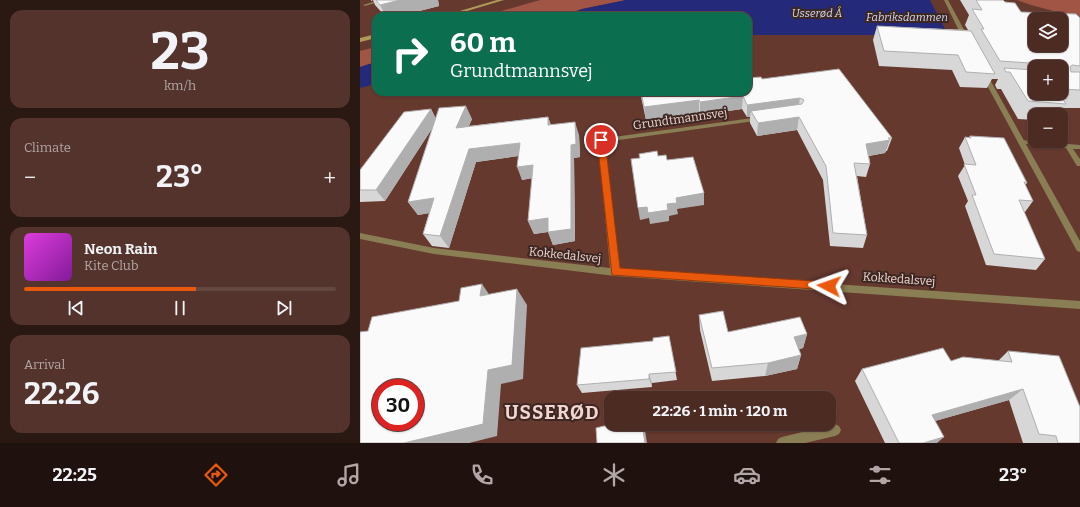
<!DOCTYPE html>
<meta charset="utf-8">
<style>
:root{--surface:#4c2b23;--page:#53332b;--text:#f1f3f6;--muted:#b2a7a6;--line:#634741;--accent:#ea580c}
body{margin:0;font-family:Bitter,serif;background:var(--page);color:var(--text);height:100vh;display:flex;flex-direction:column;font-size:15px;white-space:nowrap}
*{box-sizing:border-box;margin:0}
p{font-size:13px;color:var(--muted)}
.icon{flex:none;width:22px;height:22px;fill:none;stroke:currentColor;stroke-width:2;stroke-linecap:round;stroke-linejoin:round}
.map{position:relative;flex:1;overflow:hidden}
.panel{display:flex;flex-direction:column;gap:10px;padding:10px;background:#2a1813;width:360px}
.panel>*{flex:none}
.hud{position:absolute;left:12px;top:12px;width:380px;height:84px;border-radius:12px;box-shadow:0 1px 3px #0004,0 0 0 1px var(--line);background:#0b6e4f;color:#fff;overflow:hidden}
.buttons{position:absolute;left:668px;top:12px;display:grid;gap:8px}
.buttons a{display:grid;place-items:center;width:40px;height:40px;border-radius:8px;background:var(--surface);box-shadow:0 1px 3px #0004,0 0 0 1px var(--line);font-size:20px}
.speed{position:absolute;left:12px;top:379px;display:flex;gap:8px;font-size:20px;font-weight:700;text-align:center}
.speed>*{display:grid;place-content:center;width:52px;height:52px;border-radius:50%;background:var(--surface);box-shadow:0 1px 3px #0004,0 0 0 1px var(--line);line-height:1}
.speed .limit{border:6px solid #d22;background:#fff;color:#111}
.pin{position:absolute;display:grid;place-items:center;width:34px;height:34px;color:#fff;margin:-17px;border:2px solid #fff;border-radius:50%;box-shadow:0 1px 4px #0007}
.me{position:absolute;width:44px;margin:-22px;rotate:274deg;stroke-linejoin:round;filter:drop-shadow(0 0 3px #0008)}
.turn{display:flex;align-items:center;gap:14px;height:84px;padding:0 12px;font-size:18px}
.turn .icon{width:52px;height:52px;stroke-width:2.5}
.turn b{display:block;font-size:28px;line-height:34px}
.big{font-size:30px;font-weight:700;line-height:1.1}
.panel .widget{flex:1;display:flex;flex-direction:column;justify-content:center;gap:6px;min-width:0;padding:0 14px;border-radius:12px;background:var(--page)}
.panel .dial{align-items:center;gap:0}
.dial b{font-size:52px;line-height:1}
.song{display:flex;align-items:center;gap:12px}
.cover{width:48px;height:48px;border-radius:6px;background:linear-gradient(135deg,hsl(300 70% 55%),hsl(290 70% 35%))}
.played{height:4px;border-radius:2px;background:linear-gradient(90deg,var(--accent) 55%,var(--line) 55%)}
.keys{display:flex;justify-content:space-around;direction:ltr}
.heat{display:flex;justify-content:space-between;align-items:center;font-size:22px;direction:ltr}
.trip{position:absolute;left:244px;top:391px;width:232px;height:40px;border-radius:12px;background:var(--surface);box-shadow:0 1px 3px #0004,0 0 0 1px var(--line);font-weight:700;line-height:40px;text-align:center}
.tabs{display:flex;height:64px;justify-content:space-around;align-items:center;background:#1e110e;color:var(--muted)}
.tabs .icon{width:28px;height:28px}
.tabs .active{color:var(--accent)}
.tabs b{font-size:18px;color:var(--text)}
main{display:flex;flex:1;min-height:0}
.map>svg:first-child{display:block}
</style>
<main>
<section class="panel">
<div class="widget dial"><b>23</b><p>km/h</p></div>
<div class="widget"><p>Climate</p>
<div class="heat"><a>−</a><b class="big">23°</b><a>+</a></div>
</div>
<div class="widget">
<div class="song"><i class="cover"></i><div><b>Neon Rain</b><p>Kite Club</p></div></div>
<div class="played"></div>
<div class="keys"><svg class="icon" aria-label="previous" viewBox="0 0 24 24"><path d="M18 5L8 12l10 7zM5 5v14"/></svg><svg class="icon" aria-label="pause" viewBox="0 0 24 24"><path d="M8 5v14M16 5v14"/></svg><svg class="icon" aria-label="next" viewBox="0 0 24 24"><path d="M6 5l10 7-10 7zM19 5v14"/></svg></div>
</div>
<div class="widget"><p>Arrival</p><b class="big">22:26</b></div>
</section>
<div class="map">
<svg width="720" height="443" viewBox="0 0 720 443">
<rect width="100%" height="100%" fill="#66392f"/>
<g fill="#a15645">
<path d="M180 0H266L222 9 202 16H124Z"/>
<path d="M657 0H720V18L671 5Z"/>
<path d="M16 47V62L0 67V51Z"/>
</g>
<g fill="#24297a">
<path d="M266 0H570L588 35H388V16H202L222 9Z"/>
<path d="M16 62V84L0 88V67Z"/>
</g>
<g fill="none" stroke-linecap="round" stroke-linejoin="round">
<g fill="#8a7e54" fill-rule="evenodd">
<path d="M19 0H26L5 6 3 5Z"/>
<path d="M660 140 720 145V149H713L720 159V166H717L706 148 658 143V141Z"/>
</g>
<g fill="#8a7e54" fill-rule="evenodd">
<path d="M584 0H588L609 39 608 40 603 39Z"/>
<path d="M623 75 628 76 720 241V252L717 251 622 76Z"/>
<path d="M400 117 402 118V120L245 142 259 269 720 301V309L255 276 74 254 0 239V233L74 248 250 268 238 140 239 139Z"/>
<path d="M475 424 479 426 481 430 479 434 475 436 445 443H416L418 439 422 437Z"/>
</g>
<g fill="#af9b57" fill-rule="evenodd">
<path d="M137 0H144L90 16H83Z"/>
<path d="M16 34V38L0 42V38Z"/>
</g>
</g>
<g fill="#d7d7d7" fill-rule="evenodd">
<path d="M11 0H78L79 6 40 16H25L15 5 13 0 11 1Z"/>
<path d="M600 0H643L645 2 661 12 720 18V108H704L699 115H675V120L658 119 641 89H637L635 85 638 79H632L627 88 600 87 592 70 519 66 513 40 517 26 608 30 605 25 609 15ZM675 67H701V93H675Z"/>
<path d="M402 79 532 138 527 151H526L525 153 509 156 510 164 506 177 497 176 507 235 503 248 470 246 463 180 437 130 397 136 390 123V117H387L382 109 340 115 339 113 286 120 280 92H388Z"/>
<path d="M71 109 76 119H112L109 126 188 117 191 125 219 135 220 157 214 158 215 241 193 245 188 232 174 234 168 221 172 178 162 180 158 156 116 162 89 248 72 246 63 234 69 213 58 215 48 202 73 127 25 201 0 202V170Z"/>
<path d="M610 136 667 183 665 185 673 201 665 212H664L685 259 676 270 626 265 605 206 608 201 598 176 605 165 599 148 605 137H609Z"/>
<path d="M339 315 368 332 447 334 443 348 439 349 441 355 437 369 405 376 352 381 340 330Z"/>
<path d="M309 336 317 380 292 383V387L222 393 217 385 293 341Z"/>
<path d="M648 351 720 443H663L649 400 575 421 577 443H525L495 381 502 369 591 361H638Z"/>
</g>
<g fill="#afafaf">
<path d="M40 0H78L79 6 40 16H26L20 5Z"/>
<path d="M383 96 382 109 340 115V102Z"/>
<path d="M440 98 438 111H391L390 117H387V105Z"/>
<path d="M339 100V113L286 120 284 107Z"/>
<path d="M106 106 112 119 102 141 96 128Z"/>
<path d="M71 109 77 121 25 201 16 190Z"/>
<path d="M188 117 192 130 188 125Z"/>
<path d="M439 117 437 130 397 136 398 123Z"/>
<path d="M215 122 219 135 220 157 214 158 215 241 193 245 188 232 211 145Z"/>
<path d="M530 140 525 153 502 157 506 144Z"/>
<path d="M160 143 165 155 116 162 89 248 80 236 109 149Z"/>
<path d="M173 165 178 177 162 180 157 167Z"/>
<path d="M344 193V205L317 209 318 214 309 216V221L290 224 289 218 280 220 278 208 307 204 316 198Z"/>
<path d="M74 198 82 211 58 215 48 202Z"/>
<path d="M188 218 194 231 174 234 168 221Z"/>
<path d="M122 284 133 300 120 296Z"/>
<path d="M157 289 167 305 163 379 141 384 137 436 109 443H44L128 370Z"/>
<path d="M447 334 443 348 431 351 434 337Z"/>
<path d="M441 355 437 369 405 376 408 363Z"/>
<path d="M289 374 292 383V387L289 379Z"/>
<path d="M663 389 649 400 561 425 572 415Z"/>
<path d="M282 424H284L287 443H285Z"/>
<path d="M584 437 577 443H563Z"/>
</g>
<g fill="#fafafa" stroke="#afafaf" fill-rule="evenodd">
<path d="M16 0H40L20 5Z"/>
<path d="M616 0H643L645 2 655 3 661 12 716 14 720 18V66L712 65 710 67 711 72H720V90L701 89V67H686L687 66 685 64 640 61 621 29H624L612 9 622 10ZM675 19H701V45H675Z"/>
<path d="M517 26 611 31 635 74 606 72 598 55 524 51Z"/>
<path d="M644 68 675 70V93H699L706 104 668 101 650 72H646Z"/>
<path d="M479 69 532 138H528L530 140 506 144 510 164 494 163 507 235 473 233 466 166 439 117 398 123 391 111 442 104 444 100 440 98 387 105 383 96 340 102 339 100 284 107 281 92H388V78L401 77 402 79Z"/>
<path d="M106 106 96 128 188 117V125L215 122 216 144 211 145V229L188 232V218L168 221 173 165 157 167 160 143 109 149 80 236 63 234 74 198 48 202 79 108Z"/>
<path d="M71 109 16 190H0V170L44 112Z"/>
<path d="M610 136 644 138 667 183 664 182 673 201 659 200 685 259 634 254 612 195H616L604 164 616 165 605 137 611 138Z"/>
<path d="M297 151 298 156 306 155 307 160 333 157 344 193 316 198 317 203 307 204 308 210 288 213 287 207 278 208 271 159 280 158 279 154Z"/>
<path d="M122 284 120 296 157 289 152 365 128 370 123 424 44 443H0V332L8 331 12 317 99 301 101 288ZM21 388H55V422H21Z"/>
<path d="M363 311 368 332 440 317 447 334 434 337 441 355 408 363 352 368 339 315Z"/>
<path d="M309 336 316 372 289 374V379L217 385 221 348 293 341V338Z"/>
<path d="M583 348 591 361 603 357 652 362 648 351 699 356 720 407V443H698L696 436 679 434 663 389 572 415 584 437 563 443H539L502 369Z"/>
<path d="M252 424H282L285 443H237L236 428Z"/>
</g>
<path fill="#ea580c" stroke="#983908" d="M241 138 245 140 260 268 469 282 473 283 474 286 473 289 469 290 252 275 237 140Z"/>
<g text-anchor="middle" stroke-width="4" stroke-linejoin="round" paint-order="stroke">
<g font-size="11" font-style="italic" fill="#d4dbf2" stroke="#3c2722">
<text x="457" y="17">Usserød Å</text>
<text x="547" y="21">Fabriksdammen</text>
</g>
<g font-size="12" fill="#f2d6cf" stroke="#3c2722">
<text transform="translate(320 119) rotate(-8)" y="4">Grundtmannsvej</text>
<text transform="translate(205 255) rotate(6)" y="4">Kokkedalsvej</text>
<text transform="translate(539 279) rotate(4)" y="4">Kokkedalsvej</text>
</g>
<g font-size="19" font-weight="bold" letter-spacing="1" fill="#f2d6cf" stroke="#3c2722">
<text x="192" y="419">USSERØD</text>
</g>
</g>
</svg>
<div class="buttons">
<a><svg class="icon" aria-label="layers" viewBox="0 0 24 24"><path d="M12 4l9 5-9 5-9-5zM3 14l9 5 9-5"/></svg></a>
<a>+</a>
<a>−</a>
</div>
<div class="speed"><div class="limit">30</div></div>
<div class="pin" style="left:241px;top:140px;background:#d93025"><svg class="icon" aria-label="arrive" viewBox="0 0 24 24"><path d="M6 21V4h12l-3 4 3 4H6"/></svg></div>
<svg class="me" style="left:469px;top:286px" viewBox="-20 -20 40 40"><path d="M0-17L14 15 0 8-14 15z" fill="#ea580c" stroke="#fff" stroke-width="4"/></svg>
<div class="trip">22:26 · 1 min · 120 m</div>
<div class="hud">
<div class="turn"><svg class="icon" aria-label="right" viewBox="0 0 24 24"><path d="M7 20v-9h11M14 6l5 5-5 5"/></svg><div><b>60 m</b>Grundtmannsvej</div></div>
</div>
</div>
</main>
<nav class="tabs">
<b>22:25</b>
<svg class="icon active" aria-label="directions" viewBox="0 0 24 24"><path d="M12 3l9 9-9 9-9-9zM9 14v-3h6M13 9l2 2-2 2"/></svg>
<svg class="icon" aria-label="music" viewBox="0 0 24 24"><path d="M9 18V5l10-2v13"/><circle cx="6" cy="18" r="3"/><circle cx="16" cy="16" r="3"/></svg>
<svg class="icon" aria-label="phone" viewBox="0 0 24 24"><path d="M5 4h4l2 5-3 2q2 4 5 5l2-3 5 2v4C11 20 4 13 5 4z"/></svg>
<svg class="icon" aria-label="climate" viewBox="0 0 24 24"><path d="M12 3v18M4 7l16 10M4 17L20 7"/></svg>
<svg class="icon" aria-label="car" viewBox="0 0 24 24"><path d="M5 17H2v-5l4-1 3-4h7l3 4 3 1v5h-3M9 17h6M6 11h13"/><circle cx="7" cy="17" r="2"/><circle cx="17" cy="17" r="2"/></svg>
<svg class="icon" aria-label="filters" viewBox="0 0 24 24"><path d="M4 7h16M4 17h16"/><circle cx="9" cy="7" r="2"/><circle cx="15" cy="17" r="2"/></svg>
<b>23°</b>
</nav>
